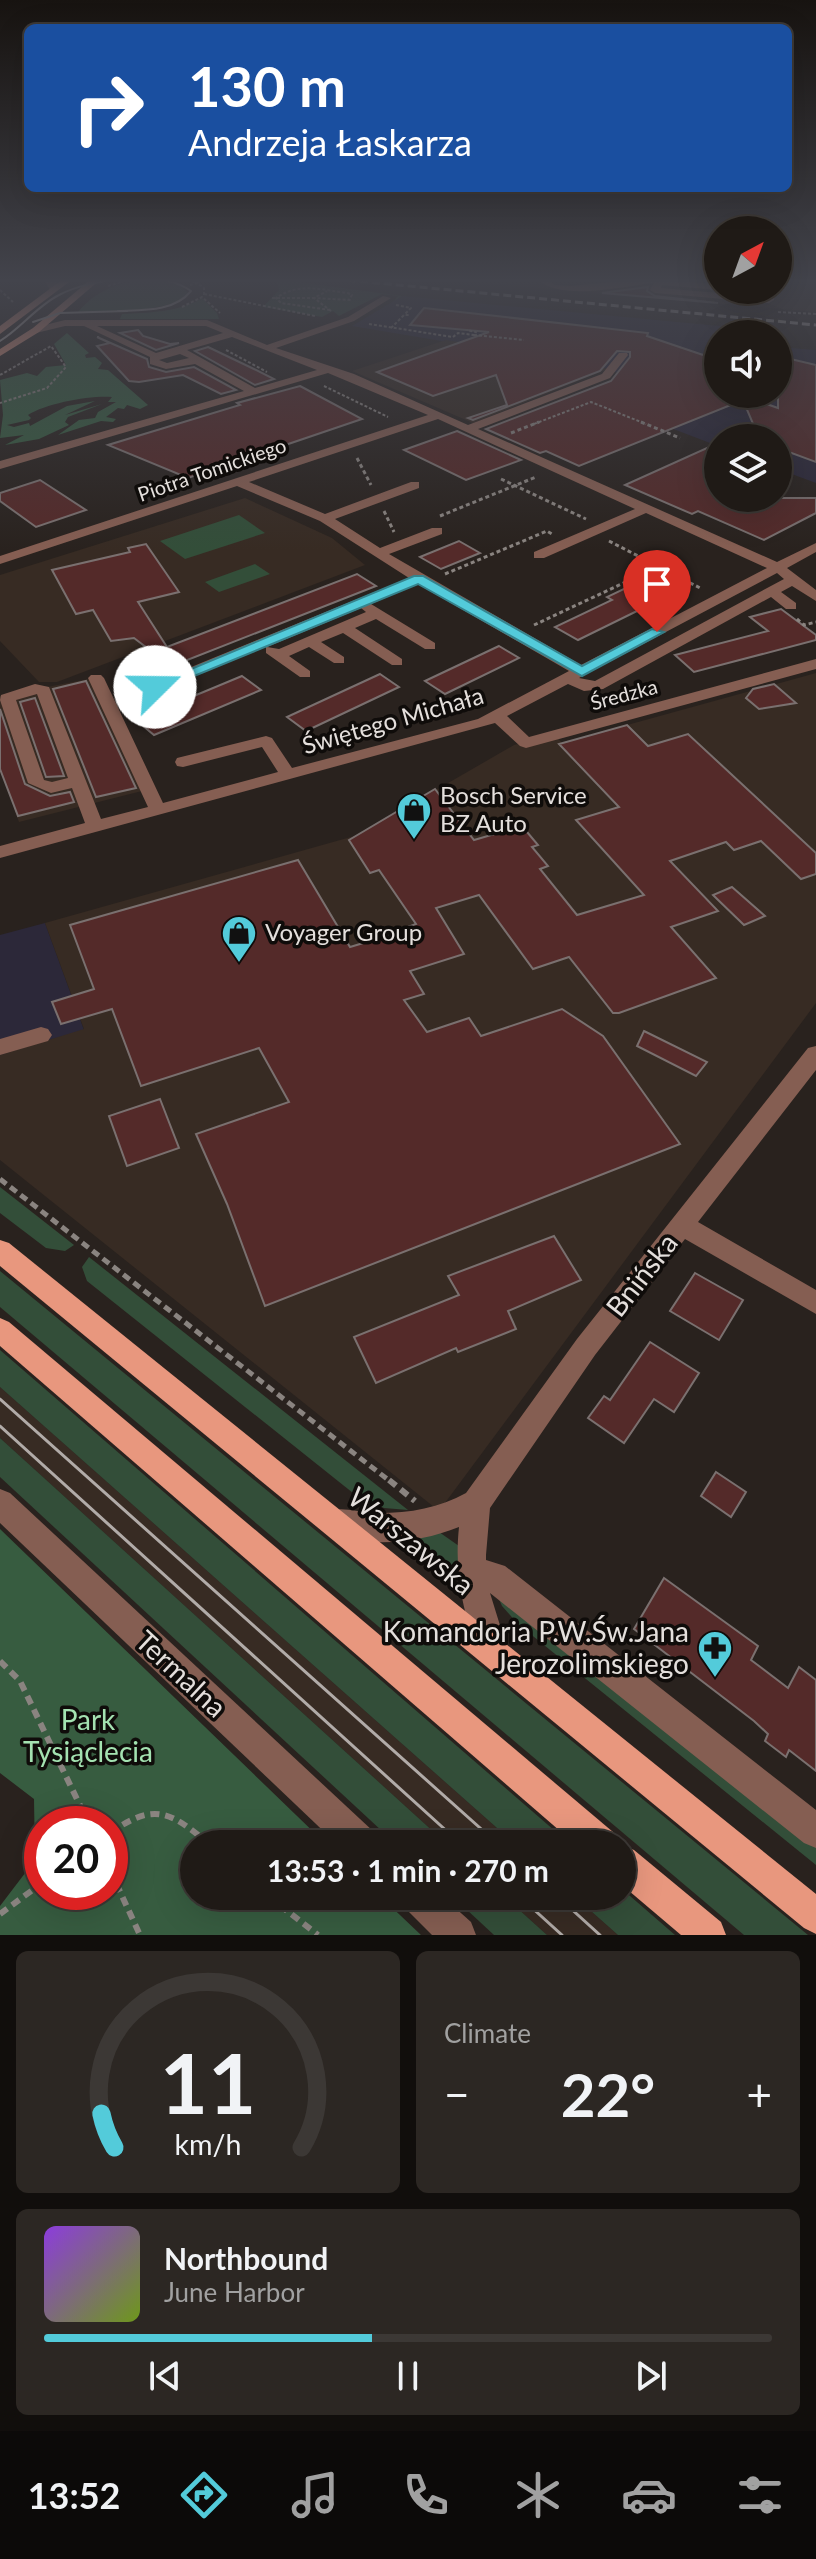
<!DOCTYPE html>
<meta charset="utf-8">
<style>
:root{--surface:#1f1a16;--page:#2c2723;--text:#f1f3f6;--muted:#a1a1a1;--line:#3c3835;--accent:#53cbda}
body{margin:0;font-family:Lato,sans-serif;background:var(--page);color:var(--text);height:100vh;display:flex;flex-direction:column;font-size:30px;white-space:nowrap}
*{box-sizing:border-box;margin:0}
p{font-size:26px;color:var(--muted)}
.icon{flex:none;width:44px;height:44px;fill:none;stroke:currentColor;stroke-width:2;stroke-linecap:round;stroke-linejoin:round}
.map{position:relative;height:1935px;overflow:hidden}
.side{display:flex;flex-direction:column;gap:16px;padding:16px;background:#110e0c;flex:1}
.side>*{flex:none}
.banner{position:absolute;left:24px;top:24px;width:768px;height:168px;border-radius:12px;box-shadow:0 8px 32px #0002,0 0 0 2px var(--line);background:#1a4fa0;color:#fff;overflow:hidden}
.needle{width:52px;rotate:41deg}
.tools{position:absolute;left:704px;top:216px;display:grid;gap:16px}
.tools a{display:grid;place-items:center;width:88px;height:88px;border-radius:50%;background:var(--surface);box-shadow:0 8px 32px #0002,0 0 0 2px var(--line);font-size:40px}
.speed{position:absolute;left:24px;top:1806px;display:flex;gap:16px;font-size:40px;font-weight:700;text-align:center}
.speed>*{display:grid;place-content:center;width:104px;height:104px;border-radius:50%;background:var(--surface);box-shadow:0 8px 32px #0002,0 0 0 2px var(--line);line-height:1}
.speed .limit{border:12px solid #d22;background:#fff;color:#111}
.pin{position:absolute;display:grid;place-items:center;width:68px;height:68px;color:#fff;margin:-82px -34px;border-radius:50% 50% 50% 0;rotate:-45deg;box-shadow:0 0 8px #0007}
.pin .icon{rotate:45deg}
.me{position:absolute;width:88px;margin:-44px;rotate:68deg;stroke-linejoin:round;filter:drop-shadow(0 0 6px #0008)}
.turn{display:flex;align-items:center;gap:28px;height:168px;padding:0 32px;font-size:36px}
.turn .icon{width:104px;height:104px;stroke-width:2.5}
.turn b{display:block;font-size:56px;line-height:68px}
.big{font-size:60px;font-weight:700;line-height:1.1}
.side .card{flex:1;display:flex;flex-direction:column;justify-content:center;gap:12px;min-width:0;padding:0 28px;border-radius:12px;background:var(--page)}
.side .dial{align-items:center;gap:0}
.dial svg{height:208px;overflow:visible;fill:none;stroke:var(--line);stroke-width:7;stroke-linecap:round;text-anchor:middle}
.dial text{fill:var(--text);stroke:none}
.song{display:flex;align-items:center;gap:24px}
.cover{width:96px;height:96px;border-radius:12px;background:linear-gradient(135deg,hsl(270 70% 55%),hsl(80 70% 35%))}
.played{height:8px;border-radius:4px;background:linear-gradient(90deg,var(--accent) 45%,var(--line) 45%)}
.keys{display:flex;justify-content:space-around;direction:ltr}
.heat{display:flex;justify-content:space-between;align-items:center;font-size:44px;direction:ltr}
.side .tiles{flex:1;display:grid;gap:16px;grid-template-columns:1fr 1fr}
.card:last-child{grid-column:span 2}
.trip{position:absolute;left:180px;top:1830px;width:456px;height:80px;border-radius:40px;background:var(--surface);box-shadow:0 8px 32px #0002,0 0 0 2px var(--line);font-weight:700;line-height:80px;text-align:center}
.menu{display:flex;height:128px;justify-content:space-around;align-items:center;background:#0c0a09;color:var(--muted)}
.menu .icon{width:56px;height:56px}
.menu .on{color:var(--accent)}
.menu b{font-size:36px;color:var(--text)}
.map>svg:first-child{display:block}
</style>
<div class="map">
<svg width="816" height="1935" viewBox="0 0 816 1935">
<rect width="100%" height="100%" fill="#29221e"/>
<g fill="#2c2839">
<path d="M402 296 762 330 753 334H718V394H778V347L816 350V483L778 469V438H718V446L589 397 633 379 608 369 352 326Z"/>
<path d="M45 923 84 1030 0 1055V935Z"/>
</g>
<g fill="#372b23">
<path d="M435 279H718V290H778V279H816V312Z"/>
<path d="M446 340 586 363 608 369 473 423 352 371Z"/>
<path d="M245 498 332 538 365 565 57 682H39L0 641V575Z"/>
<path d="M816 673V1003L439 1511 0 1160V1055L84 1029 45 923 358 835 514 745 554 734 562 743Z"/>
<path d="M94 678 154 788 19 822 0 768V696Z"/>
<path d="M0 1387 515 1844H447L0 1438Z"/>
<path d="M504 1896H574L618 1935H547Z"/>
</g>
<g fill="#334e39">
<path d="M276 279 402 296 394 301 398 296 382 294 339 316 333 311 322 317 263 307 279 290Z"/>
<path d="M154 280 179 284 188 293C171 314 104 311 78 312 100 287 122 281 154 280Z"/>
<path d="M202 298 217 313 219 319H120L122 314C145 313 181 312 202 298Z"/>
<path d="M239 515 265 533 185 559 160 541Z"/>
<path d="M255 564 270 574 219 592 205 582Z"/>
<path d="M0 1187 74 1245 65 1251 46 1248 0 1213Z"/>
<path d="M89 1257 408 1510 384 1508 358 1497 87 1281 82 1267Z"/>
<path d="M0 1271 808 1935H744L0 1307Z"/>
<path d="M0 1350 570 1844H515L0 1387Z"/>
<path d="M0 1438 447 1844H396L0 1477Z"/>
<path d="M439 1532 459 1546V1575L411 1538Z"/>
<path d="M496 1592 816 1846V1865L518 1624 502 1606Z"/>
<path d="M622 1889 675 1935H618L574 1896H622Z"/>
<path d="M452 1896H504L547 1935H494Z"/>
</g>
<g fill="#375c40" fill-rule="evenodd">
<path d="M67 333 89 353 85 355 86 358 95 357 102 363 98 369 108 370 148 405 140 409 127 405 124 409 118 408 106 417 116 419 113 422 101 421 58 435 79 420 95 418 98 412 116 402H108L112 397C92 395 46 403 28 415L31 418 29 420 7 425 14 427 29 423 30 426 67 406 95 401 65 415 102 404 68 417 65 422 69 425 39 439 5 445 24 435 0 438 3 415 0 380 27 373 37 376 46 367 66 365 54 344Z"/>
<path d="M0 1529 326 1844H194V1896H380L421 1935H0V1906L35 1860 34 1799 0 1773ZM42 1824H110V1892H42Z"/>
</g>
<g fill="#542a29" stroke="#7a706f" stroke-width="2">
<path d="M648 287 647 291 655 296 718 303 602 293Z"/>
<path d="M424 308 648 333 647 336 718 360V394H738L778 408V356L816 365V462L778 448V438H759L743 400 579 466 546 451 540 453 486 429 611 381 630 357V352L617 351 600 371 473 420 468 418 507 405 496 375 433 396 377 372 489 332 410 325Z"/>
<path d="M138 330 143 336 170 344 179 343 156 350 120 333Z"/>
<path d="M97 337 147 359 149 367 166 372 194 367 236 390 221 394 183 375 139 382 129 381 97 346 110 343Z"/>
<path d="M208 347 254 369 274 379 255 385 195 351Z"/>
<path d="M300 386 362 419 188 478 108 445 240 405 237 403Z"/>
<path d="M457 431 521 460 466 480 404 450Z"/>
<path d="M718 443V498H816V513L764 540 698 511 692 514 625 485Z"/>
<path d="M40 480 86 510 36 527 0 501V493Z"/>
<path d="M459 541 480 553 441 569 420 557Z"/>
<path d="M146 544 179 592 138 602 167 647 357 574 376 586 177 664 180 668 176 670 134 638 111 641 93 610 76 614 52 570 130 552 128 548Z"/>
<path d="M657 573 686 587 578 640 555 627 612 600 607 597Z"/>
<path d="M781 609 816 635V640L694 672 675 655 768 631 750 617Z"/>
<path d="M499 646 519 658 445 694 425 681Z"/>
<path d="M380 674 399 687 306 731 287 717Z"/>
<path d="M242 676 261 690 154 735 136 720Z"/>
<path d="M86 681 136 788 96 797 53 689Z"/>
<path d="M774 684 796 703 759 709 746 698 753 689Z"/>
<path d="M35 698 64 776 46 777 20 702Z"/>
<path d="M0 709 25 784 50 796 70 792 74 802 18 816 0 769Z"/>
<path d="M627 725 648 746 688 734 816 853V874L801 879 761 841 734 850 726 842 670 861 718 911 671 927 716 978 619 1013H613L569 957 533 969 479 895 436 908 464 954 410 971 424 994 404 1000 427 1032 469 1018 481 1036 562 1009 603 1036 680 1144 265 1306 227 1204 196 1134 289 1102 259 1048 141 1086 112 1009 61 1024 52 1002 94 989 70 925 298 860 350 947 410 929 408 927 416 924 379 870 370 873 349 840 435 789 474 840 522 826 538 845 532 847 548 866 540 869 577 915 644 895 576 820 619 807 559 744Z"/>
<path d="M732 887 765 916 744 925 713 895Z"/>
<path d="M644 1031 707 1062 696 1076 637 1046Z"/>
<path d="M160 1099 179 1148 127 1166 109 1116Z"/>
<path d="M554 1236 581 1280 508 1311 516 1329 458 1352 456 1348 376 1383 354 1337 459 1295 448 1276Z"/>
<path d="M695 1273 743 1300 719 1340 670 1311Z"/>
<path d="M650 1342 699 1373 674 1412 654 1399 624 1443 588 1418 604 1396 610 1400Z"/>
<path d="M716 1472 746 1492 731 1517 701 1496Z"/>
<path d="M664 1578 758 1646 751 1660 788 1688 799 1667 816 1680V1771L789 1750 786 1757 765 1741 768 1734 754 1721 634 1629Z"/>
</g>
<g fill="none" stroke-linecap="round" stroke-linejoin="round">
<g stroke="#8a8480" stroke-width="2" stroke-dasharray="3 2" stroke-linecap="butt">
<path d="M182 279 197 283 190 285"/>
<path d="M0 280 15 279"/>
<path d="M108 286 131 279"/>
<path d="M0 290 13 302"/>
<path d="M204 294 315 316"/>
<path d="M204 295V288L197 283 207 279"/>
<path d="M272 298H314L327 291"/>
<path d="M396 305 411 308 404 315"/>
<path d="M182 307 202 297 220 313"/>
<path d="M330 310 281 303 276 298C299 282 322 290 348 293L352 295 349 300"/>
<path d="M331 311 314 298 351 300"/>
<path d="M778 312 816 314"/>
<path d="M369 324 453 337 458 333 474 335 476 332 467 330"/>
<path d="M391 328 404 315H410"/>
<path d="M474 335 524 340"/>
<path d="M226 350 267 372"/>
<path d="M0 375 51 346 66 367 47 388 0 403"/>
<path d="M324 386 388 417"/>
<path d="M534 424 591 402 646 424"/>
</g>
<g stroke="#8a8480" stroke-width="3" stroke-dasharray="4 3" stroke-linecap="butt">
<path d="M641 422 680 438"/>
<path d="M511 433 539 422"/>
<path d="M357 458 371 485"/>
<path d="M501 479 586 519"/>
<path d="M384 511 394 532"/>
<path d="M440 516 536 477"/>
<path d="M609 541 702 589"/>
<path d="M445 574 547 531 552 534"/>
<path d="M797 619 804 625 816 622"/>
<path d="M534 625 630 580 641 578"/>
</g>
<path stroke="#8a8480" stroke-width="5" stroke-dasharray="8 5" stroke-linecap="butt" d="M0 1179 391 1482"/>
<g stroke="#8a8480" stroke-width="6" stroke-dasharray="9 6" stroke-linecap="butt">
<path d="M389 1480 415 1501"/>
<path d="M0 1661 20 1681 89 1824"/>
<path d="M110 1833C154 1802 170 1811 209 1844"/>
<path d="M110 1870 140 1935"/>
<path d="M268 1896 318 1935"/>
<path d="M0 1914 42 1883"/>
</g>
<g fill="#855e52" fill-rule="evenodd">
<path d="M43 279 57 282V291H51Z"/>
<path d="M537 279H547L555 285 570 286 644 279 718 284V290L662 285 661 288 765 297V293L752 290 775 291 774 300 769 303 655 293 650 290 654 283C622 286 561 302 537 279Z"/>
<path d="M383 296 391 298 354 321 276 348 354 374 468 425 602 374 619 353H627L628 355 610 378 478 429 777 562 816 543V552L787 568 816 590V601L792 586 781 592 796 603V609H786L771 597 603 689 584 691 568 684 507 716 529 737 816 659V669L526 748 520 746 495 723 0 858V846L85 823 72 788 51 793 28 783 0 700 1 695 35 684 49 687 101 819 148 807 88 678 91 675H101L104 678 163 803 278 772 262 747 183 767 177 766 175 762 177 758 266 736 272 738 292 768 478 719 569 671 418 584 371 604 435 643V649H425L376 619 355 628 402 659V665H392L343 633 321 642 344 657V663H334L309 647 289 656 310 671V677H300L266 653V647L160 690H150L128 672V666H138L157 681 409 578 320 521 237 486 0 564V556L428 415 328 373 0 469V461L244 391 195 364 166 369 150 364V357L84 326H65L36 333 33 328 65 320H207L267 345 348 317ZM97 326H206L223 333 156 353ZM232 337 317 370 255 388 187 350ZM180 354 189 358 167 363 159 360ZM438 419 635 509 534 552V558H544L646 513 767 568 581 665 389 554 442 534V528H432L380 548 335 519 419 488V482H411L325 514 249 482ZM777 573 784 579 595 681 579 678ZM361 608 366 612 279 649 267 647ZM37 694 68 778 52 782 44 780 16 700Z"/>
<path d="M41 1027 48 1029 52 1035 48 1041 0 1055V1039Z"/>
<path d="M816 1046V1070L698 1222 816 1290V1314L685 1239 595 1355 490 1508 486 1555V1560L505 1566 816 1810V1848L804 1843 490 1593 507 1648 503 1659 492 1663 481 1659C463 1615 454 1574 459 1527 419 1543 368 1549 327 1532L323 1522 327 1512C341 1506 356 1512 371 1513 404 1514 438 1509 466 1493L577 1339 808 1048Z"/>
<path d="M0 1489 10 1493 374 1832 379 1844H337L0 1523Z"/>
<path d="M400 1896H442L471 1922 476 1935H432L405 1908Z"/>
</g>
<g fill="#e8977e" fill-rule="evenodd">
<path d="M63 279H73L0 334V326Z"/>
<path d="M91 279H101L39 332 0 356V349L33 328Z"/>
<path d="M0 1240 9 1243 816 1894V1934L804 1928 0 1266Z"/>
<path d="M0 1318 9 1322 613 1832 618 1844H575L0 1346Z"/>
<path d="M622 1845 634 1850 721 1922 726 1935H681L622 1885Z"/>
</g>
<g stroke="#b1aba8" stroke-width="2">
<path d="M33 322 60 313 127 311"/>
<path d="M0 341C21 328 37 306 59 295 91 278 161 269 191 291 174 312 143 310 118 311"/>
</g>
<g stroke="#b1aba8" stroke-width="3">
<path d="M0 1399 498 1844"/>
<path d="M0 1426 461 1844"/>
<path d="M519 1896 562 1935"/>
<path d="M557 1896 600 1935"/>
</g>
<path stroke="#b1aba8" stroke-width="3" stroke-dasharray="8 4" stroke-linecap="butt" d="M336 279 816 325"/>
</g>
<linearGradient id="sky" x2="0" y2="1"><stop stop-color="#171310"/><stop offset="0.51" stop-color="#43444c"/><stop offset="1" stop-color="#43444c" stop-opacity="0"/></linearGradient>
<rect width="816" height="550" fill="url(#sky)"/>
<path fill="#53cbda" stroke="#36848e" stroke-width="2" d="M414 576H423L582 666 652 629 664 632 582 676 418 584 160 690 155 691 148 687Z"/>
<defs>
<g id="shop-pin" transform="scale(1.8)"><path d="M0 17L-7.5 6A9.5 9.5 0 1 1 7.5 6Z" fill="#53cbda" stroke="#0f0c0a"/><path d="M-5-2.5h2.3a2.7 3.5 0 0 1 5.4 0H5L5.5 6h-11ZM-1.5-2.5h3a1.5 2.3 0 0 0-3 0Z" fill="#111"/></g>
<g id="pharmacy-pin" transform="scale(1.8)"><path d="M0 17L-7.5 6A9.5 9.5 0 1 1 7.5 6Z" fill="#53cbda" stroke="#0f0c0a"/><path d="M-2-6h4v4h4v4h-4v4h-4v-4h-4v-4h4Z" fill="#111"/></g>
</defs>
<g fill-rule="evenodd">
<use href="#shop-pin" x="414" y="810"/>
<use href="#shop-pin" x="239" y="933"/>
<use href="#pharmacy-pin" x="715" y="1648"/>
</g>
<g text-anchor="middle" stroke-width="7" stroke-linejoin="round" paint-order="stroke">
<g font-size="20" fill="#e4dfdc" stroke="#0f0c0a">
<text transform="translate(212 470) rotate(-19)" y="7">Piotra Tomickiego</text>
<text transform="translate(624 695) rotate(-15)" y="7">Średzka</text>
</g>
<g font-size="24" fill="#e4dfdc" stroke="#0f0c0a">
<text transform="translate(393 721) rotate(-16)" y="8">Świętego Michała</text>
</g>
<g font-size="24" fill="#e4dfdc" stroke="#0f0c0a" text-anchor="start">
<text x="440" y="804">Bosch Service<tspan x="440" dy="28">BZ Auto</tspan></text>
<text x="265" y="941">Voyager Group</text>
</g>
<g font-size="28" fill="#e4dfdc" stroke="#0f0c0a">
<text transform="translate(642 1275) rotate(-52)" y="10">Bnińska</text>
<text transform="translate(411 1541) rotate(39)" y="10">Warszawska</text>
<text transform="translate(181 1674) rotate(43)" y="10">Termalna</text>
</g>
<g font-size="28" fill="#e4dfdc" stroke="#0f0c0a" text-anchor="end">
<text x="689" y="1642">Komandoria P.W.Św.Jana<tspan x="689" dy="32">Jerozolimskiego</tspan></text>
</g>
<g font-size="28" fill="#a4e2b1" stroke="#0f0c0a">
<text x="88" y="1730">Park<tspan x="88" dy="32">Tysiąclecia</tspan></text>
</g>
</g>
</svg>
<div class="tools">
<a><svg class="needle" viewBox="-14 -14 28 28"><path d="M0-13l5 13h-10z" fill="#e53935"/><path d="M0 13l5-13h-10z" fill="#a1a1a1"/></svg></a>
<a><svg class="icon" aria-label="sound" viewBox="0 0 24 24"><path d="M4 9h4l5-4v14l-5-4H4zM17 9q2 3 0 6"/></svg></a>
<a><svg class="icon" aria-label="layers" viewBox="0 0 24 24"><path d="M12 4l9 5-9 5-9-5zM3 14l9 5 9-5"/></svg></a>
</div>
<div class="speed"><div class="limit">20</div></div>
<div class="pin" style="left:657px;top:632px;background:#d93025"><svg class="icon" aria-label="arrive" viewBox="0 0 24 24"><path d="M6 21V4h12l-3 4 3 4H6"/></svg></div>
<svg class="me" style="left:155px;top:687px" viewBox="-20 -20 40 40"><circle r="19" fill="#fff"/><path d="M0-13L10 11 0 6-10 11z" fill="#53cbda"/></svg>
<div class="trip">13:53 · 1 min · 270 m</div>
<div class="banner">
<div class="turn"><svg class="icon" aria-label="right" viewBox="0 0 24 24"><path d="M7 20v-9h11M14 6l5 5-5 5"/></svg><div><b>130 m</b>Andrzeja Łaskarza</div></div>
</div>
</div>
<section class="side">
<div class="tiles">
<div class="card dial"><svg viewBox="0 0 100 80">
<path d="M14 69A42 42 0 1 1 86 69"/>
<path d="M14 69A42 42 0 0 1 9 56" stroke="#53cbda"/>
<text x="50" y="56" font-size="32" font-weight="700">11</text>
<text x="50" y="72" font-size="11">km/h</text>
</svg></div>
<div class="card"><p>Climate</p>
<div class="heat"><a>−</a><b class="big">22°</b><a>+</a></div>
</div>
<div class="card">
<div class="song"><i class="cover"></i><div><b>Northbound</b><p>June Harbor</p></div></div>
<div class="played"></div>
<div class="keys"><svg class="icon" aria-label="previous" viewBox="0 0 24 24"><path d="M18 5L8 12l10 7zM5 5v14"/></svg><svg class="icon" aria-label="pause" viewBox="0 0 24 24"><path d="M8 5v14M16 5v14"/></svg><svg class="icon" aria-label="next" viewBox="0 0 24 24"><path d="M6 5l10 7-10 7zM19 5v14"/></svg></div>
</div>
</div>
</section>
<nav class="menu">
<b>13:52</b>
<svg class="icon on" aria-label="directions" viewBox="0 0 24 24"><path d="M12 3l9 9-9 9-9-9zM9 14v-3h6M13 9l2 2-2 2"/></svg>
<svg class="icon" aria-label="music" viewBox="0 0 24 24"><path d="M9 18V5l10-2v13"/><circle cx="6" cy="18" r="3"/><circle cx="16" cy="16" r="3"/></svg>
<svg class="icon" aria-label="phone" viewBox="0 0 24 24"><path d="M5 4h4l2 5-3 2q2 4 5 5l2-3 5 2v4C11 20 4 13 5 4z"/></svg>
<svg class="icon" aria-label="climate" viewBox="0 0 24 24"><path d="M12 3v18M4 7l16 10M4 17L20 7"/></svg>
<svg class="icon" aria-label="car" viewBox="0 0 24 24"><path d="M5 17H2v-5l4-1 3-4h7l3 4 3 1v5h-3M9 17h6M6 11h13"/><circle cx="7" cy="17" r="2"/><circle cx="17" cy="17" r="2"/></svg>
<svg class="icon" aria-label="filters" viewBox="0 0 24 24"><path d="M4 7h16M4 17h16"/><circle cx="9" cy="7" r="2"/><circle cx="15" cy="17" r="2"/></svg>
</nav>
